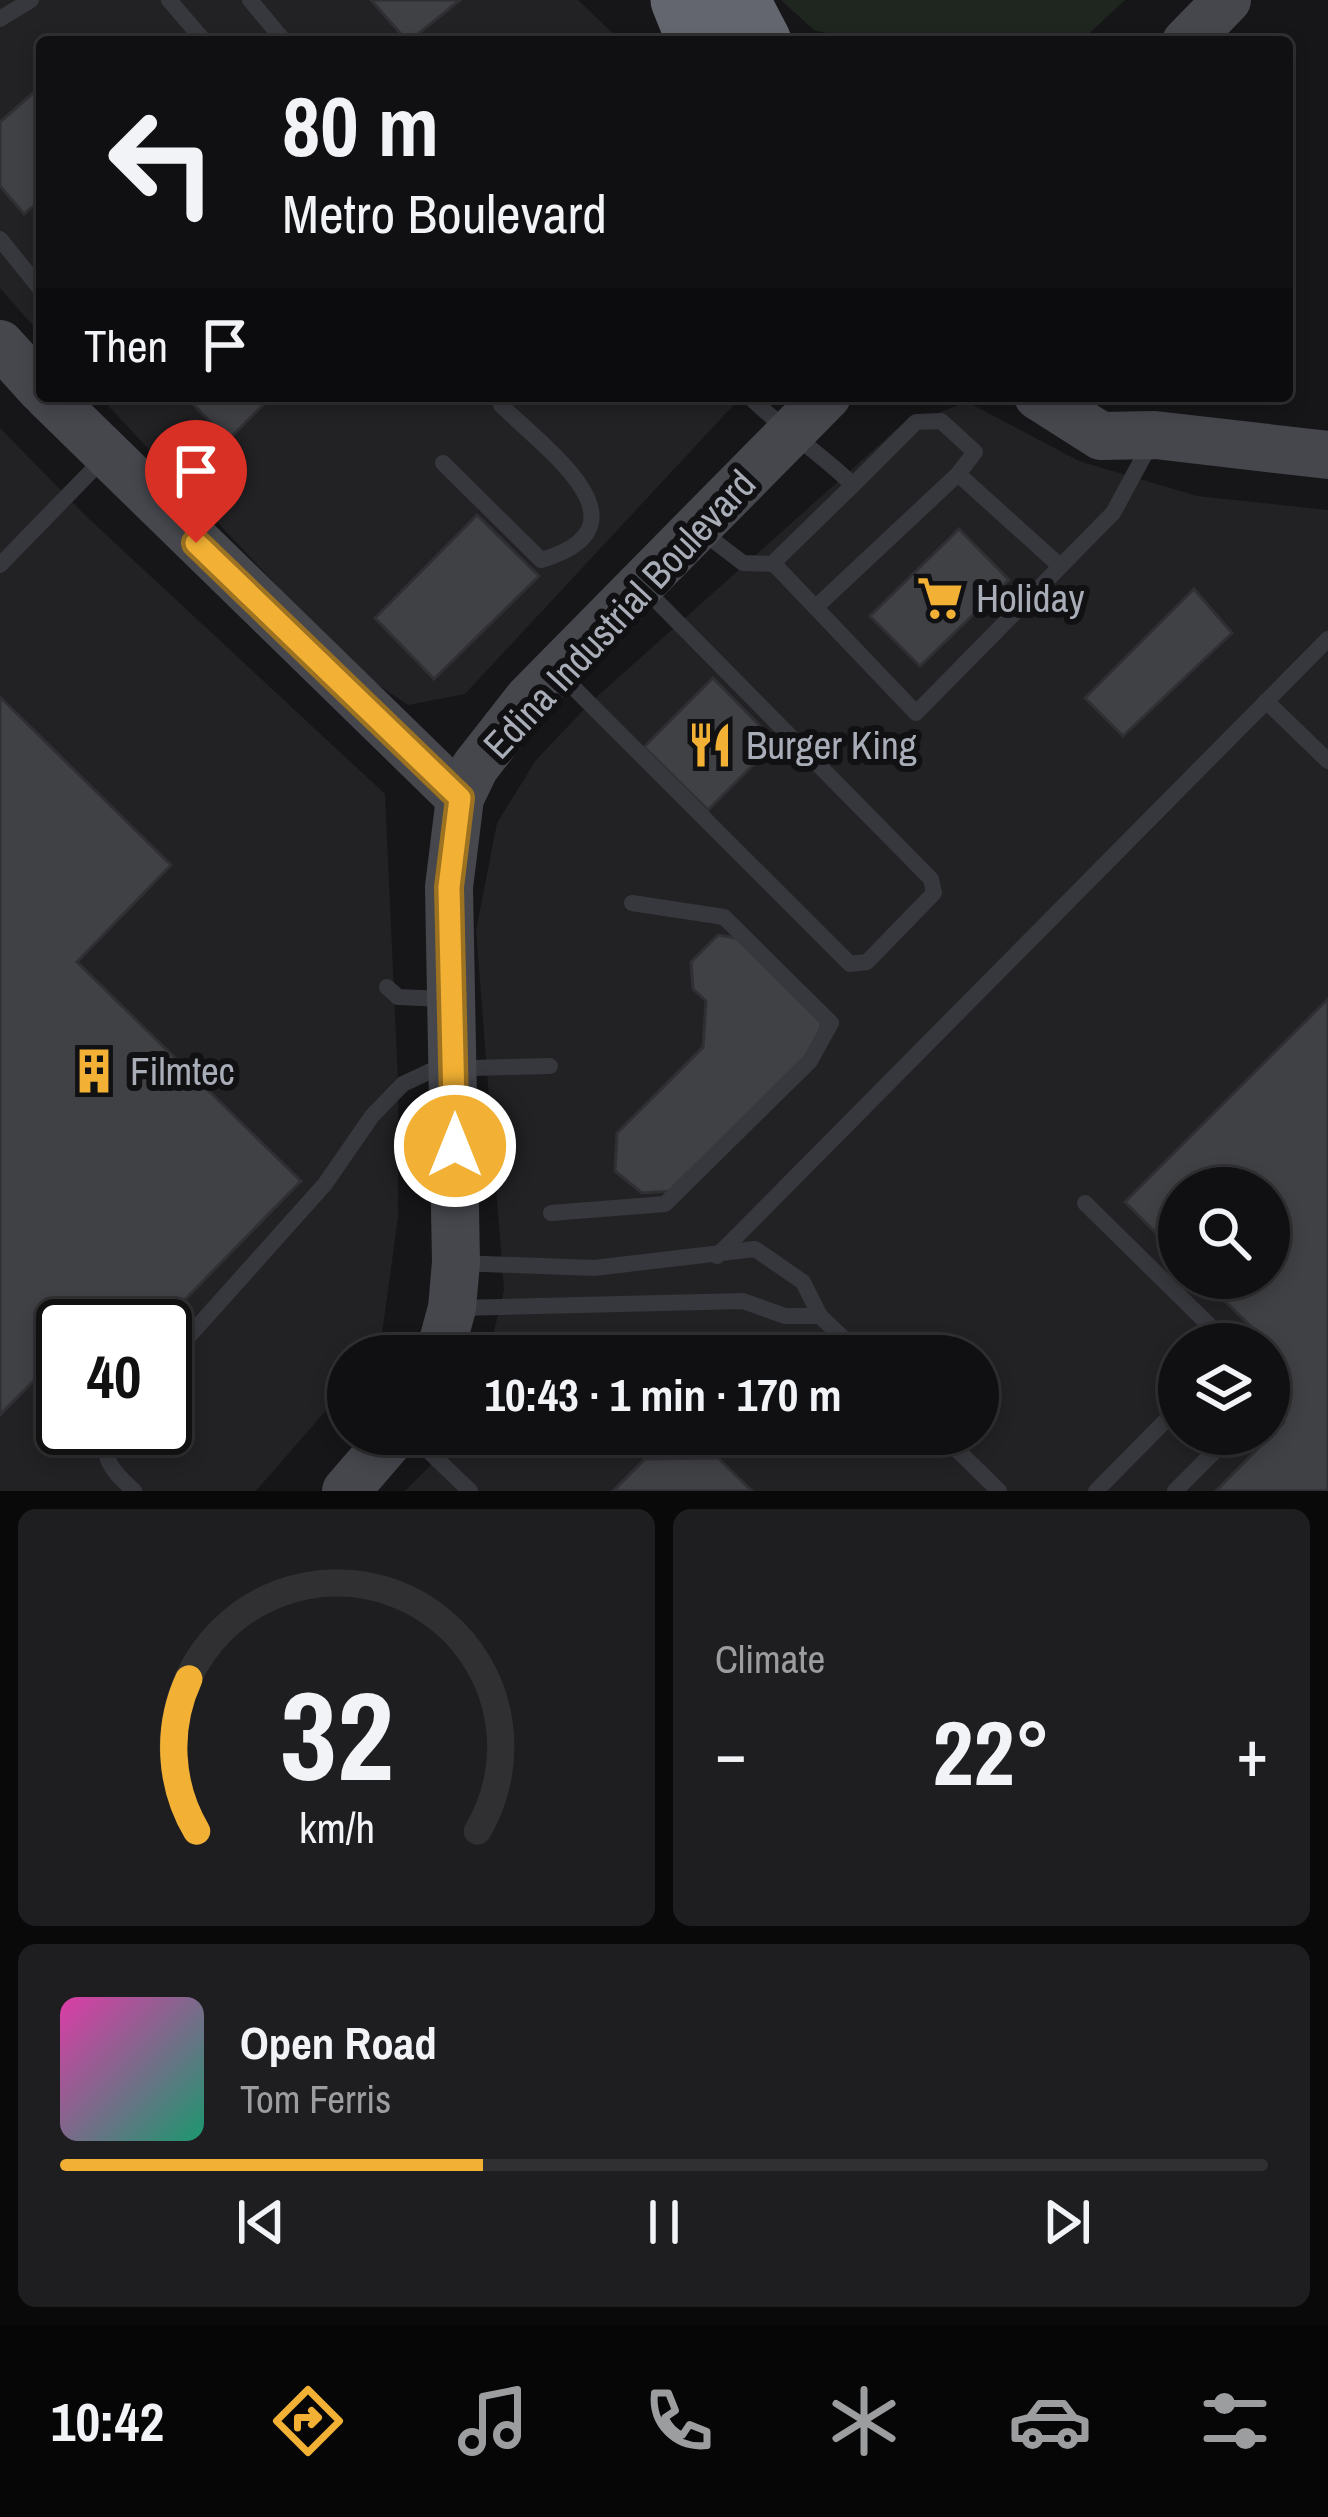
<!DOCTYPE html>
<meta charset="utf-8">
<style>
:root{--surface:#101012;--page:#1e1e20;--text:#f1f3f6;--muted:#9c9d9f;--line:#303032;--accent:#f2b134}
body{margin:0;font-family:"Archivo Narrow",sans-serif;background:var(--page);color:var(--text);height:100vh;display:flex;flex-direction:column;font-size:45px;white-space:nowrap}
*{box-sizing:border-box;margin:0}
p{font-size:39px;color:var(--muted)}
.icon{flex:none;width:66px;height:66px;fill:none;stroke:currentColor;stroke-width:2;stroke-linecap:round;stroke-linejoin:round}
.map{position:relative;height:1491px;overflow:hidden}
.drawer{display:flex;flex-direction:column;gap:18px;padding:18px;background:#09090a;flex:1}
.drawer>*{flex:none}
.hud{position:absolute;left:36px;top:36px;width:1257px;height:366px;border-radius:12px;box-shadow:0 6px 18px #0003,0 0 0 3px var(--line);background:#101012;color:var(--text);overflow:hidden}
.tools{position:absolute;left:1158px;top:1167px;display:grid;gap:24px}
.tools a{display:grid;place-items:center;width:132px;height:132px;border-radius:50%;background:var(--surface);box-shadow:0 6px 18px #0003,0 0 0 3px var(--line);font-size:60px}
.speed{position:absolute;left:36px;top:1299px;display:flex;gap:24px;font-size:60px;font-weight:700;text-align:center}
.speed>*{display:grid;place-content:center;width:156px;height:156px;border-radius:50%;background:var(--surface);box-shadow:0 6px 18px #0003,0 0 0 3px var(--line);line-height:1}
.speed .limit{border:6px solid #111;border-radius:18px;background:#fff;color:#111}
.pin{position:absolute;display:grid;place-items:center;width:102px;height:102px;color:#fff;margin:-123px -51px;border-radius:50% 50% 50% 0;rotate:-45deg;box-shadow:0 0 12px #0007}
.pin .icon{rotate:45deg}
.me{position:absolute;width:132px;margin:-66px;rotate:0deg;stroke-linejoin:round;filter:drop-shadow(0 0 9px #0008)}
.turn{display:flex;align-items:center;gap:42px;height:252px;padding:0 48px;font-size:54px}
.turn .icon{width:156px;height:156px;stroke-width:2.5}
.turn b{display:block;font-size:84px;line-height:102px}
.then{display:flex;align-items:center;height:114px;padding:0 48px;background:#0003;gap:24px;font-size:45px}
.big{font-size:90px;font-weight:800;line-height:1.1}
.drawer .tile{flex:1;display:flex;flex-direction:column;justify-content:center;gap:18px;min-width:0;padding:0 42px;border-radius:18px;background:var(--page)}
.drawer .dial{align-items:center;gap:0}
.dial svg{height:312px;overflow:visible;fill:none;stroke:var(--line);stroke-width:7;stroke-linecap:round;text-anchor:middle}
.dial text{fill:var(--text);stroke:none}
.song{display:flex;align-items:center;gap:36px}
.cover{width:144px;height:144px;border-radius:18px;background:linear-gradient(135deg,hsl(320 70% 55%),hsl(160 70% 35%))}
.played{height:12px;border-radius:6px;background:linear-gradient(90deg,var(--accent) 35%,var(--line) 35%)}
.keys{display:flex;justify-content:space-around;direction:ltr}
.heat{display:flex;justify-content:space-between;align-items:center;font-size:66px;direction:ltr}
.drawer .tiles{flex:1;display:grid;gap:18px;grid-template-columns:1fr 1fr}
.tile:last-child{grid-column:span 2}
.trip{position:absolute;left:327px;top:1335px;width:672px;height:120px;border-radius:60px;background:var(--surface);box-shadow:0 6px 18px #0003,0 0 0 3px var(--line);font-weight:800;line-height:120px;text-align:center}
.tabs{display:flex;height:192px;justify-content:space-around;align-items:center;background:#060607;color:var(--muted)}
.tabs .icon{width:84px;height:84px}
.tabs .on{color:var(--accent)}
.tabs b{font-size:54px;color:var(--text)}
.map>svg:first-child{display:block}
</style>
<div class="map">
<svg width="1328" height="1491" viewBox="0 0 1328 1491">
<rect width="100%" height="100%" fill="#161618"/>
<g fill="#222225" fill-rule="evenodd">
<path d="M0 0H578L622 42H42V336L0 288Z"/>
<path d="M99 396H742L465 694 408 705 356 670Z"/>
<path d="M967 402 1079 461 1197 496 1328 510V1491H405L440 1456 450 1434H978V1356H488L504 1290 476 930 497 823 536 760 591 702 898 428ZM1179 1188H1269V1278H1179ZM1179 1344H1269V1434H1179Z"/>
<path d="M0 428 88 518 385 794 398 1080V1217L381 1341 370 1356H348V1385L256 1491H0ZM63 1326H165V1428H63Z"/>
</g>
<path fill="#1e261f" d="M781 0H1125L1080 42H865L814 30Z"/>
<g fill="#404145" stroke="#303034" stroke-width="3">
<path d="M371 0H460L408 42Z"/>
<path d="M42 85V199L24 214 0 186V122Z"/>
<path d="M185 396H272L228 440Z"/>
<path d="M477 515 539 576 434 679 375 618Z"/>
<path d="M959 529 1009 580 920 666 870 616Z"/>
<path d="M1194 589 1232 633 1123 736 1085 698Z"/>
<path d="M713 678 776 742 708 810 644 747Z"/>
<path d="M0 697 171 865 77 962 301 1181 159 1326H113L100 1313 87 1326H63V1351L0 1415Z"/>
<path d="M718 935 743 939 822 1018 819 1043 672 1191 642 1193 615 1171 617 1133 703 1047 706 1001 693 989 691 962Z"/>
<path d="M1328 999V1491H1216L1284 1422 1269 1407V1344L1201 1278H1269V1188H1179V1256L1125 1202Z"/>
<path d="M718 1458 752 1491H613L645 1459Z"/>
</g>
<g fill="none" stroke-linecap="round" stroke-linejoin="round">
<g stroke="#37383d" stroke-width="16">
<path d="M169 0 205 42"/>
<path d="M250 0 285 42"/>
<path d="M0 19 31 0"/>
<path d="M0 239 42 291"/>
<path d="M749 396C782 429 819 452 853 485L772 564"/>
<path d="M443 463 541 560C656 526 545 449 501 405"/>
<path d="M853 485 916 422 941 421 975 452 958 474 1060 566"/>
<path d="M701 531 743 563 774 564 916 713 1113 513 1152 441"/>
<path d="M0 565 105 457"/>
<path d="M816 607 958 474"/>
<path d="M561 675 850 964 867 962 934 893 931 879 643 587"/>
<path d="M1266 701 1328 761"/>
<path d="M387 987 398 997 444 999"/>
<path d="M1085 1203 1213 1329 1212 1344"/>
<path d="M551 1213 665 1204 810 1061 831 1023 724 917 632 903"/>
<path d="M717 1256 1328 639"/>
<path d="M457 1263 594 1268 755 1249 803 1282 820 1316 862 1356"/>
<path d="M457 1308 743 1301 785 1316H820"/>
<path d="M165 1363 325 1184 372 1116 403 1084 435 1069 550 1066"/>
<path d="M109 1428C99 1457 112 1471 134 1491"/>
<path d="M411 1434 470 1491"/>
<path d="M941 1434 999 1491"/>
<path d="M1096 1491 1179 1407"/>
<path d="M1175 1491 1232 1434"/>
</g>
<g stroke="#45474d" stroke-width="48">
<path d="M1186 42 1227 0"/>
<path d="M0 344 42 390"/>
<path d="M48 396 460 798"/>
<path d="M1038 396 1101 436 1155 435 1328 455"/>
<path d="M439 1356 452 1308 456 1262 449 887 460 798 475 767 529 698 827 396"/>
<path d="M346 1491 395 1434"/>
</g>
<g stroke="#63666e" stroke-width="63">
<path d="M682 0 699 42"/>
<path d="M738 0 760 42"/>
</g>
</g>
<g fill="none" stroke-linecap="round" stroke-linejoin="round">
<g stroke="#9d7322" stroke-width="30">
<path id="route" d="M196 543 460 798 449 887 455 1146"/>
</g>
<use href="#route" stroke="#f2b134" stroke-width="21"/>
</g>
<defs>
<g id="supermarket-bare" transform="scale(3.6)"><path d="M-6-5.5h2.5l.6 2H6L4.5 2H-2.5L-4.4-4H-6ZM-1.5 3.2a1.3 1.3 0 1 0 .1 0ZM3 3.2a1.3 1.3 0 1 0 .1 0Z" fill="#f2b134" stroke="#111113" stroke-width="2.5" paint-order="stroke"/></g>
<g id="restaurant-bare" transform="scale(3.6)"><path d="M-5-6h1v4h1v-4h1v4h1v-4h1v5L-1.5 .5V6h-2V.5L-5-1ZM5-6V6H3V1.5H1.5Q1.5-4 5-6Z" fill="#f2b134" stroke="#111113" stroke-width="2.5" paint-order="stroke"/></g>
<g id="building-bare" transform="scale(3.6)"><path d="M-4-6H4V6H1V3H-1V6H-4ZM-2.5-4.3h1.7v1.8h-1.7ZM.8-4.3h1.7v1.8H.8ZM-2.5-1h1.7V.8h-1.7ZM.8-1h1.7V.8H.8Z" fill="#f2b134" stroke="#111113" stroke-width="2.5" paint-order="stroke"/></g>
</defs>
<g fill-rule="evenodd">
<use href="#supermarket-bare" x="940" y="598"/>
<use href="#restaurant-bare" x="710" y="745"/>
<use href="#building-bare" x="94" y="1071"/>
</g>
<g text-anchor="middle" stroke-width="12" stroke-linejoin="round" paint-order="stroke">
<g font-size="39" fill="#a8adb8" stroke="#111113" text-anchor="start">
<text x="976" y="612">Holiday</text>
<text x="746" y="759">Burger King</text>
<text x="130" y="1085">Filmtec</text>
</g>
<g font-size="39" fill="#a8adb8" stroke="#111113">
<text transform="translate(619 614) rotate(-47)" y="14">Edina Industrial Boulevard</text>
</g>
</g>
</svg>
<div class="tools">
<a><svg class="icon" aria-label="search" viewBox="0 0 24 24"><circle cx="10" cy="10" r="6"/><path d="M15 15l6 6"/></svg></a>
<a><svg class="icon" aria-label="layers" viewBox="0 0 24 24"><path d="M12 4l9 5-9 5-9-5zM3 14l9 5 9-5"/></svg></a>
</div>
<div class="speed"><div class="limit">40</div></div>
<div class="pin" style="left:196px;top:543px;background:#d93025"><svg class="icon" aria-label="arrive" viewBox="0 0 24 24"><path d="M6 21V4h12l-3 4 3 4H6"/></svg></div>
<svg class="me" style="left:455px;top:1146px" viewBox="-20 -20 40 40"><circle r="17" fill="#f2b134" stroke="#fff" stroke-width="3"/><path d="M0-11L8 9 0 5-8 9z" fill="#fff"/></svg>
<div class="trip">10:43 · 1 min · 170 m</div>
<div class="hud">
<div class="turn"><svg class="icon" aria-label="left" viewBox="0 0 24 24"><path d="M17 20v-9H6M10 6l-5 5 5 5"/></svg><div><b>80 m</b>Metro Boulevard</div></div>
<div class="then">Then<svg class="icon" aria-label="arrive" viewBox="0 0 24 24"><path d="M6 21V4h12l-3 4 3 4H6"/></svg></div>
</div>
</div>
<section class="drawer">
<div class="tiles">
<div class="tile dial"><svg viewBox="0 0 100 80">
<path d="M14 69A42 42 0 1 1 86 69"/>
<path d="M14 69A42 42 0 0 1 12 30" stroke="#f2b134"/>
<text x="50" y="56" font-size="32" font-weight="700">32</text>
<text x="50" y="72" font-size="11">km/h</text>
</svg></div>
<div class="tile"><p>Climate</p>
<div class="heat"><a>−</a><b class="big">22°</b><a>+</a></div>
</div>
<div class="tile">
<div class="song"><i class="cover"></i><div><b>Open Road</b><p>Tom Ferris</p></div></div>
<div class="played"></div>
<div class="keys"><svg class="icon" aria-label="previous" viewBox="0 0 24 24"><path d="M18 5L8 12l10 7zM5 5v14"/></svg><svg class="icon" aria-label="pause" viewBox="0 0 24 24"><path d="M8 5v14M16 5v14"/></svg><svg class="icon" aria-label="next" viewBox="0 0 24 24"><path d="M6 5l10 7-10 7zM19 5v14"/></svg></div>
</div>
</div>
</section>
<nav class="tabs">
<b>10:42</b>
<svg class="icon on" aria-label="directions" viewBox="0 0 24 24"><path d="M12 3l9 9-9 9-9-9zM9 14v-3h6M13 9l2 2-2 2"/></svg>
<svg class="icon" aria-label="music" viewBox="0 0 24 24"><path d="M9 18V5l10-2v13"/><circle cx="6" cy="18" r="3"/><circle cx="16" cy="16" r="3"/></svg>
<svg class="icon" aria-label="phone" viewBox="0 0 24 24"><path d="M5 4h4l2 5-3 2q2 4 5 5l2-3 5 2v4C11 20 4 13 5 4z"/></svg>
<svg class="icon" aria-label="climate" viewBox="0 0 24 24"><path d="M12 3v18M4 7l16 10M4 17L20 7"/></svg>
<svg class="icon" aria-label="car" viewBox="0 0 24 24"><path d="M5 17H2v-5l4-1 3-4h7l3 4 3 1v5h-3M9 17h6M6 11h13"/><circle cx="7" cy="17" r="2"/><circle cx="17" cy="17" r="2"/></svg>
<svg class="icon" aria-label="filters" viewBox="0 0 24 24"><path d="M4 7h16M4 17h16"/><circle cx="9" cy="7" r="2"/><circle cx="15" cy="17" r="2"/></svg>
</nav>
